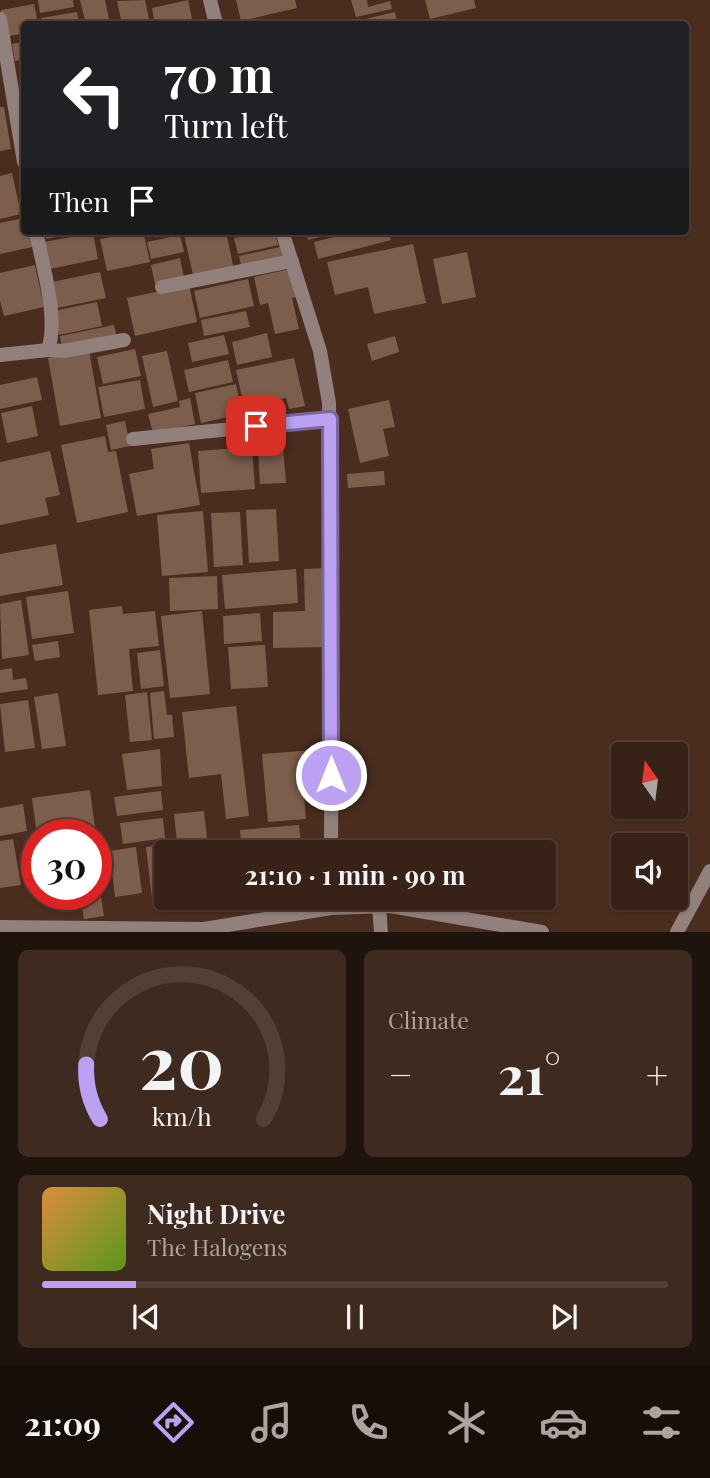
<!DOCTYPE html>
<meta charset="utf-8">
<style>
:root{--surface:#382217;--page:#3f2a20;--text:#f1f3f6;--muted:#aba4a1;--line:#523f36;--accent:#bca0f2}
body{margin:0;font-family:"Playfair Display",serif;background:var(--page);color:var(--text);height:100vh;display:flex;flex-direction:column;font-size:26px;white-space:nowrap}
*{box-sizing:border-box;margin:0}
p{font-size:23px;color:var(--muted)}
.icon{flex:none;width:38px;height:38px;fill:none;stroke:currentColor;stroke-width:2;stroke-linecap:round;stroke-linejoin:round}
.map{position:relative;height:932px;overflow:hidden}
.details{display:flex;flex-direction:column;gap:18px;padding:18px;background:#1f130d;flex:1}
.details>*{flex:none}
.banner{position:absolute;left:21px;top:21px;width:668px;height:214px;border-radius:7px;box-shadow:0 2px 5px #0004,0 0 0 2px var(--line);background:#202124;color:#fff;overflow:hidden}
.needle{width:46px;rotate:346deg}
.fabs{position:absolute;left:611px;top:742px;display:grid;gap:14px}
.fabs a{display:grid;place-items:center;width:77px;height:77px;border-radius:7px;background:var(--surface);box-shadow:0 2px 5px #0004,0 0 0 2px var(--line);font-size:35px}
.speed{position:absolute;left:21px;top:819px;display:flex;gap:14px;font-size:35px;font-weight:700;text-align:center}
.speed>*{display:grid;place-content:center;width:91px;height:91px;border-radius:50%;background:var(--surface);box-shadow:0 2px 5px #0004,0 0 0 2px var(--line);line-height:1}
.speed .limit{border:10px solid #d22;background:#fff;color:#111}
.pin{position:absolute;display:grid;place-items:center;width:60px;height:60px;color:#fff;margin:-30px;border-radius:14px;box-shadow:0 4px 10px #0006}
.me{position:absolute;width:77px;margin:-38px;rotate:0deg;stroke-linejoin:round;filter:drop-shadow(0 0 5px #0008)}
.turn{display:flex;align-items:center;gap:24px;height:147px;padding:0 28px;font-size:32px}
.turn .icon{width:91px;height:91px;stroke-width:2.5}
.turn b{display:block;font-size:49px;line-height:60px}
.then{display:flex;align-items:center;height:66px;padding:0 28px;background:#0003;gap:14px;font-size:26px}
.big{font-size:52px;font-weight:700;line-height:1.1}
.details .widget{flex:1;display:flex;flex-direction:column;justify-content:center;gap:10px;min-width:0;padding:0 24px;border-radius:10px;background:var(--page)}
.details .dial{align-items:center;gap:0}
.dial svg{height:182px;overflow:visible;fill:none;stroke:var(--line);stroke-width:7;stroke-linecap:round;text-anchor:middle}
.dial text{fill:var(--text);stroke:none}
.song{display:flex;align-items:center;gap:21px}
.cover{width:84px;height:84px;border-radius:10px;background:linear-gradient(135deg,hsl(30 70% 55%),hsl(90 70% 35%))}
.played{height:7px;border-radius:4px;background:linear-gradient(90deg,var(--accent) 15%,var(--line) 15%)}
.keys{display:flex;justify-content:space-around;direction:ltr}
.heat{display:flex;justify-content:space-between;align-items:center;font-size:38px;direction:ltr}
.details .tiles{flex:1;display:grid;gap:18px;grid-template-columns:1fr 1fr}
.widget:last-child{grid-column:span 2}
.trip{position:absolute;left:154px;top:840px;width:402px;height:70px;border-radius:7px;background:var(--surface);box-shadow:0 2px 5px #0004,0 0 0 2px var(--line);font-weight:700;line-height:70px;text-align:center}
.menu{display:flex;height:112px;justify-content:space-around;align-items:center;background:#160e09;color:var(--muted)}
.menu .icon{width:49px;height:49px}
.menu .on{color:var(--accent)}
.menu b{font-size:32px;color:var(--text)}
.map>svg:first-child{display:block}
</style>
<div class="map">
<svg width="710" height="932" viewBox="0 0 710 932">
<rect width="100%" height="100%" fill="#4a2d1f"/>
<g fill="#7d5e4d">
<path d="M38 0H73L74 7 40 13Z"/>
<path d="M80 0H105L110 24H86Z"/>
<path d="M145 0 150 24H122L117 1Z"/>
<path d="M188 0 192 19 155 24 152 8Z"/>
<path d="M236 0H295L297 8 241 21Z"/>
<path d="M351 0H367L368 7 390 1 392 9 356 17Z"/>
<path d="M425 0H474L476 8 430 19Z"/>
<path d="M34 4 38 24H24V33L5 37 1 10Z"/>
<path d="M77 12 79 24H42L41 18Z"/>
<path d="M395 12 397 24H349V23Z"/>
<path d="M24 42V59L15 61 12 44Z"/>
<path d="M0 107H4L11 149 0 151Z"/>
<path d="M12 173 21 214 0 219V176Z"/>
<path d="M24 218V231H34L37 246 0 254V223Z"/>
<path d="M44 231H81V232L46 239Z"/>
<path d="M143 231 150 262 107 271 100 239Z"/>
<path d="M201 231H226L234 270 194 279 184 235Z"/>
<path d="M264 231H275L278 245 238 254 234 238Z"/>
<path d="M306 231H336V233L308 240Z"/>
<path d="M357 231H388L391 240 318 259 314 242Z"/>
<path d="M93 233 98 259 50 269 44 242Z"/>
<path d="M180 235 184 252 151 259 147 242Z"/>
<path d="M413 244 426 303 374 314 368 287 335 295 327 262Z"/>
<path d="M280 247 284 260 242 270 239 256Z"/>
<path d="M467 252 476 297 442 304 433 259Z"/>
<path d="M180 258 184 278 155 284 151 265Z"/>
<path d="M35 265 44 307 4 316 0 301V273Z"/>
<path d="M294 268 300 296 292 298 299 329 275 334 268 303 260 305 254 277Z"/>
<path d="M100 272 106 298 57 308 52 282Z"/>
<path d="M248 279 254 306 200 318 194 291Z"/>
<path d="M189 285 197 322 135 336 127 298Z"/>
<path d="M97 302 102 326 59 335 54 311Z"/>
<path d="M246 311 250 327 204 336 201 320Z"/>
<path d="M114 325 117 338 62 350 60 336Z"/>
<path d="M267 333 272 357 237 365 232 342Z"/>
<path d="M224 335 229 354 192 362 188 343Z"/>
<path d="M395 336 399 352 372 361 367 344Z"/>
<path d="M135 349 141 376 103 384 97 357Z"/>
<path d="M89 350 101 418 60 426 48 358Z"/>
<path d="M167 351 178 401 153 407 142 356Z"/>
<path d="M294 358 305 406 289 409 286 398 244 407 236 370Z"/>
<path d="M228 360 233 382 189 392 184 370Z"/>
<path d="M37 377 42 400 0 409V385Z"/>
<path d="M140 380 145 409 104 417 98 387Z"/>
<path d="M236 384 242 414 201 423 195 393Z"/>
<path d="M190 398 195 424 153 433 148 414 180 407 179 401Z"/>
<path d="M389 400 395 427 383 429 389 456 360 463 348 409Z"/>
<path d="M32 406 38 436 7 443 1 413Z"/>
<path d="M125 421 130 446 111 450 106 425Z"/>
<path d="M105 436 108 452 116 451 128 512 77 523 61 445Z"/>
<path d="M189 443 200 505 137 516 129 474 154 469 151 449Z"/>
<path d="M283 446 286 483 260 484 258 448Z"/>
<path d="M252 447 255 489 201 493 198 451Z"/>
<path d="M50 451 60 495 45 498 49 515 0 525V462Z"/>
<path d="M384 471 385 485 348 488 347 474Z"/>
<path d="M276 509 279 561 249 563 246 510Z"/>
<path d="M203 511 208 572 162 576 157 515Z"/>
<path d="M240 512 243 565 214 567 211 513Z"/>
<path d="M56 544 63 585 0 596V554Z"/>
<path d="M327 568 329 647 273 648V612L305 611 304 569Z"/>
<path d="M296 569 298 603 225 609 222 575Z"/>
<path d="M217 576 218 609 170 611 169 578Z"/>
<path d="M68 591 74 633 32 639 26 597Z"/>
<path d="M21 600 29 655 2 659 0 604Z"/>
<path d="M122 606 123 614 155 611 159 646 129 649 133 691 98 695 89 610Z"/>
<path d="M202 611 210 694 170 698 161 616Z"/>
<path d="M260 613 262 641 224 644 223 616Z"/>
<path d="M58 641 60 657 35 661 32 645Z"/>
<path d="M265 645 268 687 231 689 228 647Z"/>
<path d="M160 650 164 686 141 689 137 653Z"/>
<path d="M12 668 13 680 26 678 28 689 0 693V670Z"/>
<path d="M164 691 167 715H172L174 737 154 739 150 693Z"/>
<path d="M147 692 152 740 130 742 125 695Z"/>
<path d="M58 693 66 746 42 749 34 697Z"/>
<path d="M28 700 35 748 5 752 0 704Z"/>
<path d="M236 706 249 816 226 819 221 774 189 778 182 712Z"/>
<path d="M160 749 162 786 127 790 122 754Z"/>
<path d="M314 750 316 774 302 775 306 819 268 822 262 754Z"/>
<path d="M90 790 96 835H37L32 798Z"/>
<path d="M161 791 163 810 117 816 114 797Z"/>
<path d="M23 804 27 831 0 836V808Z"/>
<path d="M204 811 208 849 178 852 174 814Z"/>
<path d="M163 818 165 838 123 844 120 823Z"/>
<path d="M299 825 302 852H242L240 830Z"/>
<path d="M13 839 21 885 0 888V841Z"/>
<path d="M173 844 174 852H166V898L152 899 146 847Z"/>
<path d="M136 847 142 893 115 897 110 851Z"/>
<path d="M99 885 104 916 84 919 80 894H96V886Z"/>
<path d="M193 898H225L226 905 193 908Z"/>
</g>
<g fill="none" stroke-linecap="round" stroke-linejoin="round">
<g stroke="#91807b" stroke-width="14">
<path d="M210 0 216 24"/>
<path d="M0 19 24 162"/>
<path d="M282 231 320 351 329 403 332 595 331 852"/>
<path d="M162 287 292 261"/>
<path d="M48 350 63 351 124 340"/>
<path d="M0 355 48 350C59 318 42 264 36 231"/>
<path d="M133 439 330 419"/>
<path d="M379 906 381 932"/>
<path d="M677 932 710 871"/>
</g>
<path stroke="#91807b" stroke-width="14" d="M0 927 204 929 331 908 390 906 542 932"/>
</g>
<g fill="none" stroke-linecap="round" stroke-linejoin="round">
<g stroke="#7a689d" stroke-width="18">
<path id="route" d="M256 426 330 419 331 775"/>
</g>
<use href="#route" stroke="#bca0f2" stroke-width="12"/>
</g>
</svg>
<div class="fabs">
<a><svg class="needle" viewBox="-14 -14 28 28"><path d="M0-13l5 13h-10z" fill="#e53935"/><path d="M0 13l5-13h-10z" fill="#aba4a1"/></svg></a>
<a><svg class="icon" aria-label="sound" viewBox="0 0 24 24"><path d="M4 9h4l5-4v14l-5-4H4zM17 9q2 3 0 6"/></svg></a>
</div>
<div class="speed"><div class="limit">30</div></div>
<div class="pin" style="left:256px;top:426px;background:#d93025"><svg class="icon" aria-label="arrive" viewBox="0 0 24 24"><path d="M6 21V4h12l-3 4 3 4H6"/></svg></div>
<svg class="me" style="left:331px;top:775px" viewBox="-20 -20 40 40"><circle r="17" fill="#bca0f2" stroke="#fff" stroke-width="3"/><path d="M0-11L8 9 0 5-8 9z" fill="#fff"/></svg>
<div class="trip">21:10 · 1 min · 90 m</div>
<div class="banner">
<div class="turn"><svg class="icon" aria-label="left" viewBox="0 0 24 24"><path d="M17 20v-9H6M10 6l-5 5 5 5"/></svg><div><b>70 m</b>Turn left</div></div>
<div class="then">Then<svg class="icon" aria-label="arrive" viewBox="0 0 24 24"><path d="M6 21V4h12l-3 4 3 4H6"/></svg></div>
</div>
</div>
<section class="details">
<div class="tiles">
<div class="widget dial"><svg viewBox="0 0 100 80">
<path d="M14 69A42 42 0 1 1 86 69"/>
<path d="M14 69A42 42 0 0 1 8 45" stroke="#bca0f2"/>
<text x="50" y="56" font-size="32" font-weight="700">20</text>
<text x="50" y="72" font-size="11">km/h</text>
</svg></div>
<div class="widget"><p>Climate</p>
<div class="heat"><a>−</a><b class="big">21°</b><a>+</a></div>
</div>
<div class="widget">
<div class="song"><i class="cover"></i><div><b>Night Drive</b><p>The Halogens</p></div></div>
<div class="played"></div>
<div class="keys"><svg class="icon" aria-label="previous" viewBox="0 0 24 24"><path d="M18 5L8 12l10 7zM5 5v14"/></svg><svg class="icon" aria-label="pause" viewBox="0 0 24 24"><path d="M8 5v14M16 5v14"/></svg><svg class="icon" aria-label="next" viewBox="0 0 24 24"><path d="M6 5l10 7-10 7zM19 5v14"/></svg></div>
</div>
</div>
</section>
<nav class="menu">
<b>21:09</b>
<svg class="icon on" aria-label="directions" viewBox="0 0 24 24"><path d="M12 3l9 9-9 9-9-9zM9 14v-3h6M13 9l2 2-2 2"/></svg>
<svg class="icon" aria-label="music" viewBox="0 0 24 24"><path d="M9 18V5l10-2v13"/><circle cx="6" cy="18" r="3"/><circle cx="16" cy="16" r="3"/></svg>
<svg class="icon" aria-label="phone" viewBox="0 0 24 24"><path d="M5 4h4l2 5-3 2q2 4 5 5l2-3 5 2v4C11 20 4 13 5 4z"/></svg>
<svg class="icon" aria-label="climate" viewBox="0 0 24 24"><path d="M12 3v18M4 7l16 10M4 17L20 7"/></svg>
<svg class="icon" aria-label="car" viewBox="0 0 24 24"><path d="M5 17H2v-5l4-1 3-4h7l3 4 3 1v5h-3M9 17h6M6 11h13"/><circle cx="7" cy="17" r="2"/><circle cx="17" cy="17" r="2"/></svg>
<svg class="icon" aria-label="filters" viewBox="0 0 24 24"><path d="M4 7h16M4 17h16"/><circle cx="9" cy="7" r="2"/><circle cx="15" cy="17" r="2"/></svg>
</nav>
